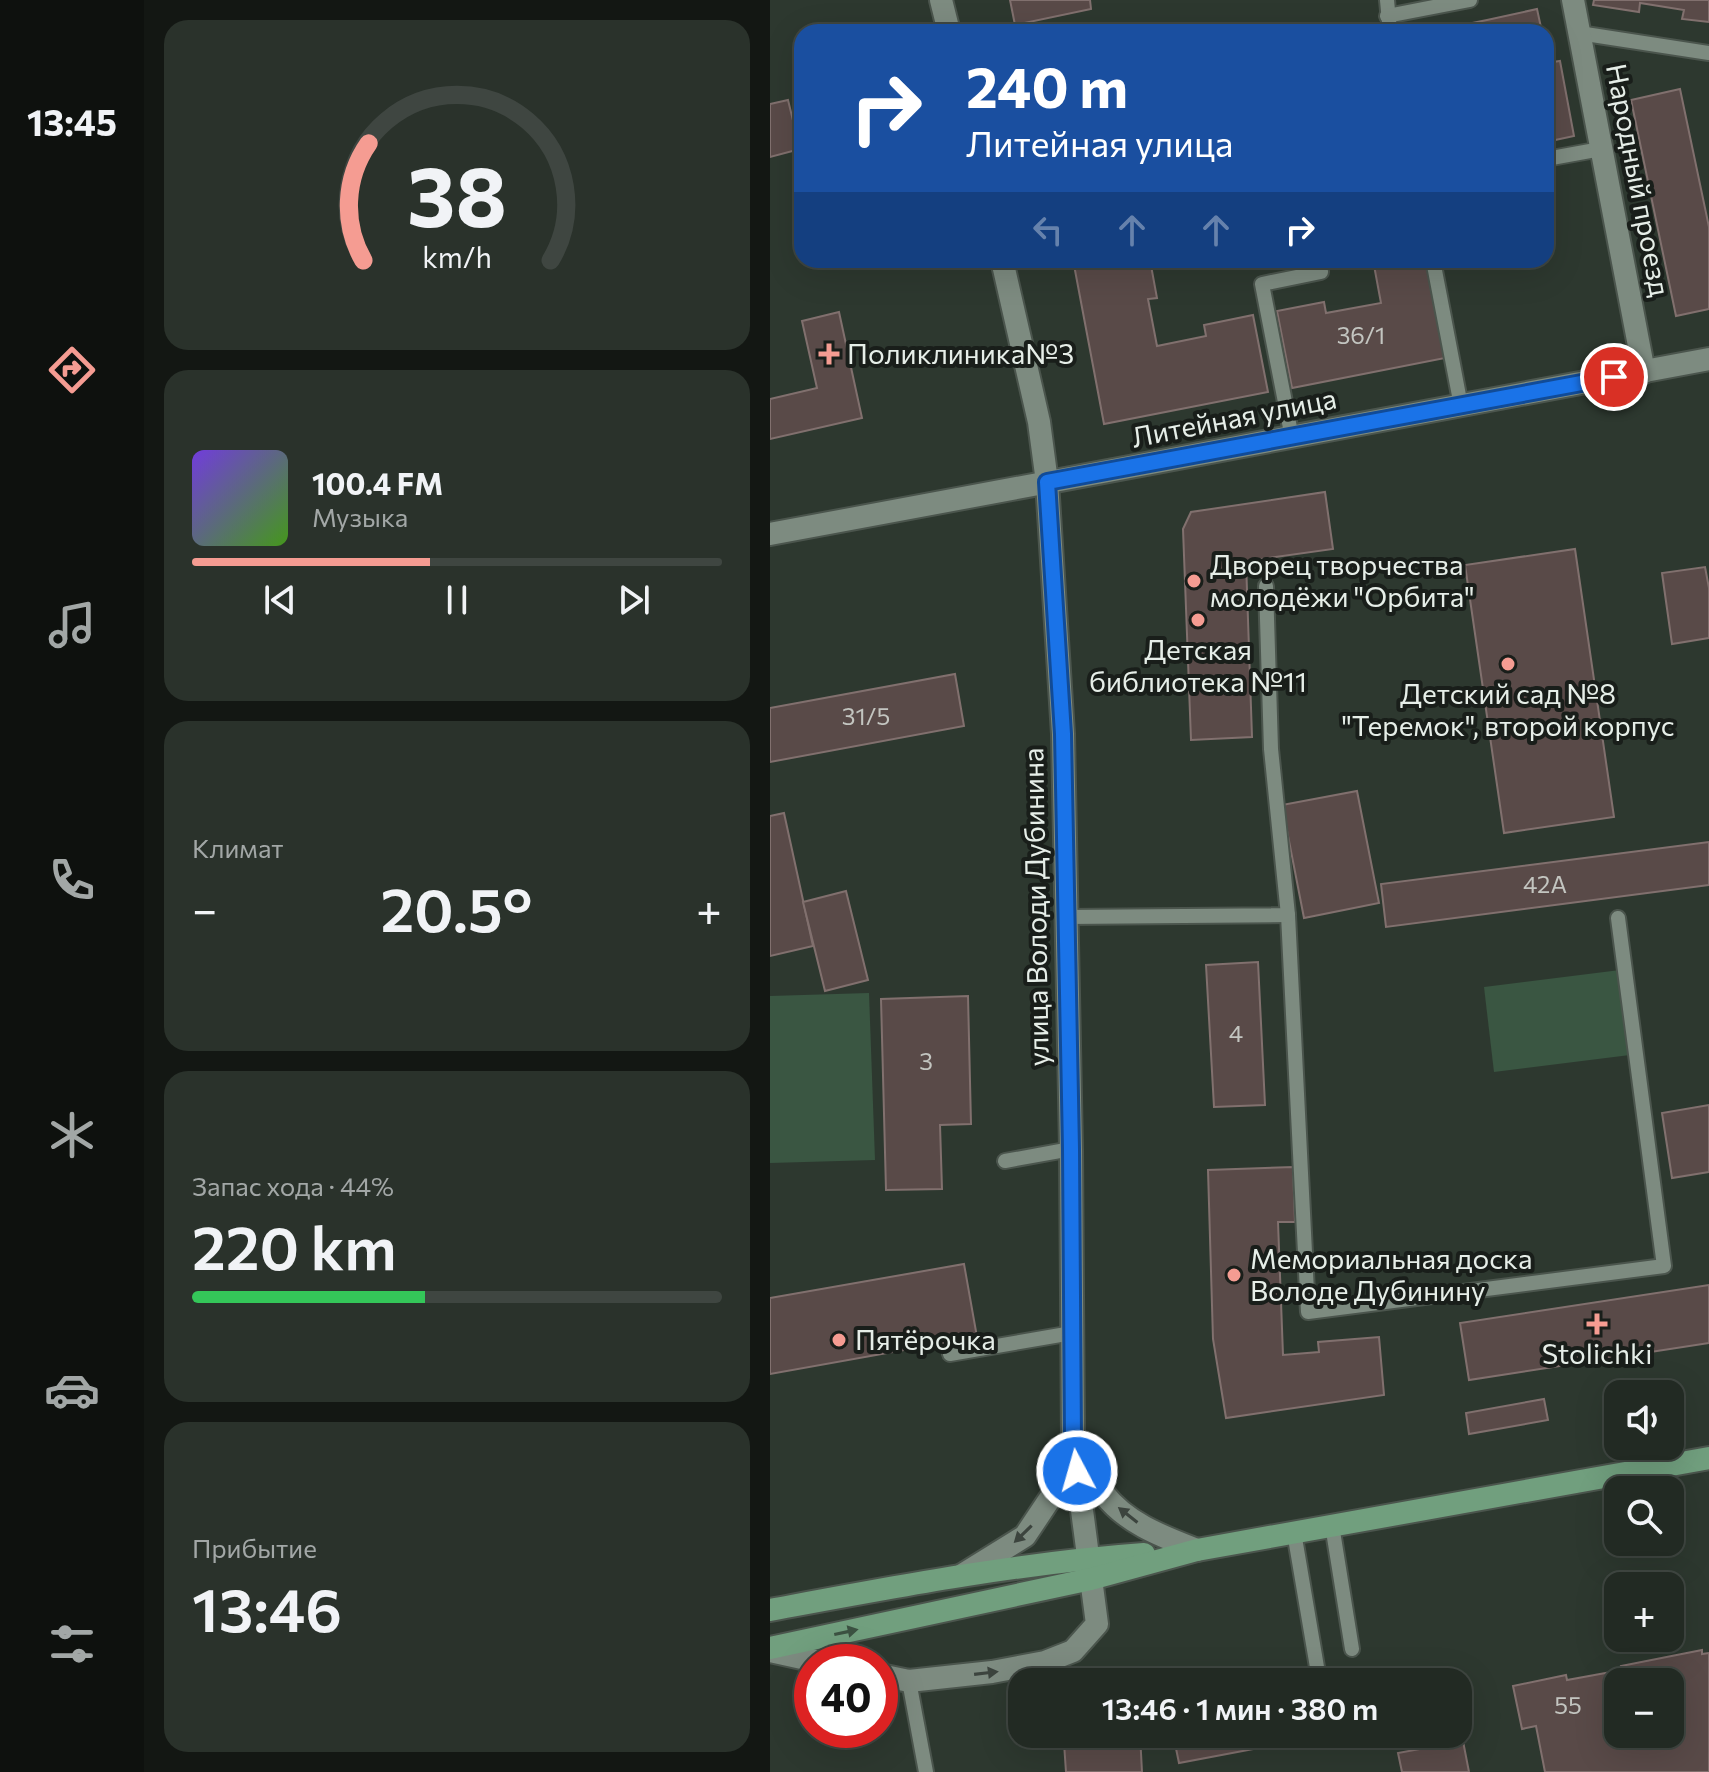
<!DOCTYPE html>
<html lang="ru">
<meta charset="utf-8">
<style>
:root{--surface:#222a23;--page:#2a322b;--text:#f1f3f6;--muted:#a2a7a6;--line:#3f4641;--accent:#f59c92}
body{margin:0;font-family:Commissioner,sans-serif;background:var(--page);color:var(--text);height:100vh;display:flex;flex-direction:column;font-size:30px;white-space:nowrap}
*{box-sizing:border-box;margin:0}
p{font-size:26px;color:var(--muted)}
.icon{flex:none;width:44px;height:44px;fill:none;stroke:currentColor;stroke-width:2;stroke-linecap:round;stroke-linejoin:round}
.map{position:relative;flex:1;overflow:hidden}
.side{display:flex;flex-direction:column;gap:20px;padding:20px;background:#131713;width:626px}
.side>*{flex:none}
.guide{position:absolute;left:24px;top:24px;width:760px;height:244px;border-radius:24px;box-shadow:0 8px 32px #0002,0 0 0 2px var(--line);background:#1a4fa0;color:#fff;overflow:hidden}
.controls{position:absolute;left:834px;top:1380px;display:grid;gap:16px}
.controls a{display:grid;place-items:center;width:80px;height:80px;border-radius:16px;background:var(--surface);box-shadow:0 8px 32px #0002,0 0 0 2px var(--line);font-size:40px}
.speed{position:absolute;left:24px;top:1644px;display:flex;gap:16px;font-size:40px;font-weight:700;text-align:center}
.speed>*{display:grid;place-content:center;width:104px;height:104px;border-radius:50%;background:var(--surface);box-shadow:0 8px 32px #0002,0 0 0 2px var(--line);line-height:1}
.speed .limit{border:12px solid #d22;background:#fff;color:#111}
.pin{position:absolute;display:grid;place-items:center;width:68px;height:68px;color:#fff;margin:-34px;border:4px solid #fff;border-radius:50%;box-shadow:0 2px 8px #0007}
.me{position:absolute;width:88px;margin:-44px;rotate:354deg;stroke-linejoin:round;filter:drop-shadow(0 0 6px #0008)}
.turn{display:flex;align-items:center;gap:28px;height:168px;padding:0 40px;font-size:36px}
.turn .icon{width:104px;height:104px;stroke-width:2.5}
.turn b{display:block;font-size:56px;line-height:68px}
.lanes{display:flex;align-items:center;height:76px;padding:0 40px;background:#0003;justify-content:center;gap:40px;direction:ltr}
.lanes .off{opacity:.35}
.big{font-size:60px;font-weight:600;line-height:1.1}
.side .tile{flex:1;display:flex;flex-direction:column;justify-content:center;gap:12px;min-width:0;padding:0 28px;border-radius:24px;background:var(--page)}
.side .dial{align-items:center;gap:0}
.dial svg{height:208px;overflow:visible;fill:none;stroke:var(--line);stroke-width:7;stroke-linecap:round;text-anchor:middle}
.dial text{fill:var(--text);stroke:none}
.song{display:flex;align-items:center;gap:24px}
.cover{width:96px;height:96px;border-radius:12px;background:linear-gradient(135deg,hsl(260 70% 55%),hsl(100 70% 35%))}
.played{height:8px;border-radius:4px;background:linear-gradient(90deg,var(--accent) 45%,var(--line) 45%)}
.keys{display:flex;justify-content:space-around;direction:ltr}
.heat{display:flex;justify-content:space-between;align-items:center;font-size:44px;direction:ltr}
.charge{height:12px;border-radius:6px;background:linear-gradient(90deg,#34c759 44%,var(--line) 0)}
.trip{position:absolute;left:238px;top:1668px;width:464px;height:80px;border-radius:24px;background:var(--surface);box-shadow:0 8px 32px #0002,0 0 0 2px var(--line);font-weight:600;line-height:80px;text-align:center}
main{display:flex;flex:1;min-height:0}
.dock{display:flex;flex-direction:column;width:144px;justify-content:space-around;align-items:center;background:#0e110e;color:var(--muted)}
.dock .icon{width:56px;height:56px}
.dock .on{color:var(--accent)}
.dock b{font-size:36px;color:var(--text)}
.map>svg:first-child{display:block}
</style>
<main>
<nav class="dock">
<b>13:45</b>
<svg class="icon on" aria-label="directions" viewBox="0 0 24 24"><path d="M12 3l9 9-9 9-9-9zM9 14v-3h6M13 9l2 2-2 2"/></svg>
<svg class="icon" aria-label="music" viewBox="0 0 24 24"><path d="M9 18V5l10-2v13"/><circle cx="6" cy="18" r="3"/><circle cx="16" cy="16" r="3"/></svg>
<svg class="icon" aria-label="phone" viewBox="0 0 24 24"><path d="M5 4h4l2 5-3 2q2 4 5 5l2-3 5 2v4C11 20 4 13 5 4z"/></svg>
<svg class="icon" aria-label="climate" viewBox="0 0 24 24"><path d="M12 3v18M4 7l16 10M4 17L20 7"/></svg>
<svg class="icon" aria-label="car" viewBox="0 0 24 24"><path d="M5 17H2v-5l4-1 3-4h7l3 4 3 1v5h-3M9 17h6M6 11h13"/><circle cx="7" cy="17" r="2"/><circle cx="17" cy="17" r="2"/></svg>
<svg class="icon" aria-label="filters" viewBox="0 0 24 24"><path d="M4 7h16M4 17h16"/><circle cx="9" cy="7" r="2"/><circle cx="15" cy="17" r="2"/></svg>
</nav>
<section class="side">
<div class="tile dial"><svg viewBox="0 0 100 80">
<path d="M14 69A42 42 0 1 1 86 69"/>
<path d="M14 69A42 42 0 0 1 16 24" stroke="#f59c92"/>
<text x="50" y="56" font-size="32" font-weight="700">38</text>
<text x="50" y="72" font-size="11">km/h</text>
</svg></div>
<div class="tile">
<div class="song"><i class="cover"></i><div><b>100.4 FM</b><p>Музыка</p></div></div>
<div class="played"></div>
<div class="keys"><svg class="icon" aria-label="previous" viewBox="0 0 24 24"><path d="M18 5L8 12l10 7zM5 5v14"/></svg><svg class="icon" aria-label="pause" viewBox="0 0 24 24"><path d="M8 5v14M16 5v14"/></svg><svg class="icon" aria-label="next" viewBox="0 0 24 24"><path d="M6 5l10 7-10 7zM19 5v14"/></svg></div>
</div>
<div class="tile"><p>Климат</p>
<div class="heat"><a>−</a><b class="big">20.5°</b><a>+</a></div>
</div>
<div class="tile"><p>Запас хода · 44%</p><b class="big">220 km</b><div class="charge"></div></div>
<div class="tile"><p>Прибытие</p><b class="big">13:46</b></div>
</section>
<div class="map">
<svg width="939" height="1772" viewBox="0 0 939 1772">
<rect width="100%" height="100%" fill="#2d382f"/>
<g fill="#3a5642">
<path d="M850 970 860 1055 724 1072 714 987Z"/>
<path d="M99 993 105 1160 0 1163V996Z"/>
</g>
<g fill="#594a48" stroke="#81706e" stroke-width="2" fill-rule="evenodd">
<path d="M240 0H320L321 9 245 25Z"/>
<path d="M824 0H939V22L912 19 914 10 870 3 869 12 823 5Z"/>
<path d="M767 9 772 32H658L717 20Z"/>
<path d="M790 61 804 136 776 142V63Z"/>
<path d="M910 89 939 227V309L906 316 861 100Z"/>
<path d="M18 100 30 149 0 157V104Z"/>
<path d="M330 260H380L387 298 378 299 387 346 436 336 434 325 483 315 498 392 334 424 304 265Z"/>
<path d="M603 260H656L675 358 522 388 507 311 554 302 556 313 611 303Z"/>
<path d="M69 312 92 418 0 439V399L47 388 32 321Z"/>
<path d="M555 492 563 549 476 561 482 737 421 740 413 529 421 512Z"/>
<path d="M805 549 844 817 734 833 695 565Z"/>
<path d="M935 567 939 588V638L902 644 892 573Z"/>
<path d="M185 674 194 726 0 762V708Z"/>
<path d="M587 791 609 903 534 918 512 805Z"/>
<path d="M14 813 43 946 0 956V816Z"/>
<path d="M939 842V885L616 927 611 884Z"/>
<path d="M76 891 98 980 55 991 33 902Z"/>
<path d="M488 962 495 1105 444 1107 436 965Z"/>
<path d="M198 996 201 1124 170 1125 172 1189 116 1190 111 999Z"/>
<path d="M939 1105V1172L902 1178 892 1113Z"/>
<path d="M523 1167 525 1222H508L513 1355 549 1352 548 1342 609 1337 614 1395 456 1418 443 1339 438 1170Z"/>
<path d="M194 1264 207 1337 0 1374V1298Z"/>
<path d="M939 1285V1343L699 1380 690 1323Z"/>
<path d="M774 1399 778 1420 699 1434 696 1413Z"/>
<path d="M932 1650V1654L939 1653V1772H775L766 1726 752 1729 743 1686 796 1675 797 1680 852 1670 851 1666ZM848 1682H900V1734H848Z"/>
<path d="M594 1674 595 1682H566V1679Z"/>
<path d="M331 1734H370L372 1772H296L294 1743 331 1741Z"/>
<path d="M403 1734H557L558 1735 409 1763Z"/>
<path d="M693 1741 699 1772H632L628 1753Z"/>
</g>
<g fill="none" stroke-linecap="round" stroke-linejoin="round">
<g stroke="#4b554d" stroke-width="18">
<g id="service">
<path d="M617 0 620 32"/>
<path d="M617 16 700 0"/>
<path d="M809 33 939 53"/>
<path d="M776 159 831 149"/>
<path d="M663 260 691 406"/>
<path d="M522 438 492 284 551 272 549 260"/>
<path d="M518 915 538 1312 894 1266 848 918"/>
<path d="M296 917 518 915 501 749 496 586"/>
<path d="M235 1161 301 1149"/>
<path d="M180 1354 302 1333"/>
<path d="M562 1525 582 1649"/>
<path d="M524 1532 549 1679 528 1682"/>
<path d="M139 1681 156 1772"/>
</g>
</g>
<g stroke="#4b554d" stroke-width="26">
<path id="minor" d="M803 0 874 372"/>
</g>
<g stroke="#4b554d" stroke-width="26">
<g id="tertiary">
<path d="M171 0 179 32"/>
<path d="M0 534 939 359"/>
<path d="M308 1450C316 1464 324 1481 334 1494 357 1524 394 1537 427 1550"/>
<path d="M192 1575 255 1536 283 1494 301 1447"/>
<path d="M0 1651 50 1662"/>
<path d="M110 1675 139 1681 222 1672 275 1662 303 1651 327 1624 303 1442 301 1149 293 734 277 482 269 422 232 260"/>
</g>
</g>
<g stroke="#4b554d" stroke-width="26">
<g id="primary">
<path d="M0 1610C124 1587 248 1563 374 1554"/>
<path d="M0 1648 321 1579 427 1550 939 1458"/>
</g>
</g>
<use href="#service" stroke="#7d8b80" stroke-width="14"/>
<use href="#minor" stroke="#7d8b80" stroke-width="22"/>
<use href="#tertiary" stroke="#7d8b80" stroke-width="22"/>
<use href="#primary" stroke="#719f7e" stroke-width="22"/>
</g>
<defs><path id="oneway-solid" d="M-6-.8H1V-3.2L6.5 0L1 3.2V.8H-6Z" transform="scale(2)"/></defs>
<g fill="#3c443e">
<use href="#oneway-solid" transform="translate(358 1515) rotate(-142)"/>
<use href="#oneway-solid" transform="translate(253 1534) rotate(136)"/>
<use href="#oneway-solid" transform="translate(216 1673) rotate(-7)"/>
</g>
<use fill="#3c5242" href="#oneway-solid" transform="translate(76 1632) rotate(-12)"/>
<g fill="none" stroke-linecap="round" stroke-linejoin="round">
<g stroke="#114b97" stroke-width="20">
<path id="route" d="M307 1471 303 1442 301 1149 293 734 277 482 844 377"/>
</g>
<use href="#route" stroke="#1a73e8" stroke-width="14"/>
</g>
<g fill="#f59c92" stroke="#191e1a" stroke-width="3">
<path d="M55 342h8v8h8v8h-8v8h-8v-8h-8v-8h8z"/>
<circle cx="424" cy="581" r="8"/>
<circle cx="428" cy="620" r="8"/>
<circle cx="738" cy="664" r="8"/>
<circle cx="464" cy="1275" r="8"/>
<path d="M823 1312h8v8h8v8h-8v8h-8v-8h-8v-8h8z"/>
<circle cx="69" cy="1340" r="8"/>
</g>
<g text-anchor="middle" stroke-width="8" stroke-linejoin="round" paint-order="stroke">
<g font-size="24" fill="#c3c5c0">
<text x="591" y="344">36/1</text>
<text x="96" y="725">31/5</text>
<text x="775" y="893">42А</text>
<text x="466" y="1042">4</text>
<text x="156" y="1070">3</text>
<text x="798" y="1714">55</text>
</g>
<g font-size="28" fill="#e6eee8" stroke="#191e1a">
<text transform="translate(868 180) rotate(79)" y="10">Народный проезд</text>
<text transform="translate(464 418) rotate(-11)" y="10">Литейная улица</text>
<text transform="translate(266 907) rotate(-91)" y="10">улица Володи Дубинина</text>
</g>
<g font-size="28" fill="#e6eee8" stroke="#191e1a" text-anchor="start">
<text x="77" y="364">Поликлиника№3</text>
<text x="440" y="575">Дворец творчества<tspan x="440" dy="32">молодёжи "Орбита"</tspan></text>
<text x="428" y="660" text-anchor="middle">Детская<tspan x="428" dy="32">библиотека №11</tspan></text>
<text x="738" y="704" text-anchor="middle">Детский сад №8<tspan x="738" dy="32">"Теремок", второй корпус</tspan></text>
<text x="480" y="1269">Мемориальная доска<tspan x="480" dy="32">Володе Дубинину</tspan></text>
<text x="85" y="1350">Пятёрочка</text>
<text x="827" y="1364" text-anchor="middle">Stolichki</text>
</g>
</g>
</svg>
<div class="controls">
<a><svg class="icon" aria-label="sound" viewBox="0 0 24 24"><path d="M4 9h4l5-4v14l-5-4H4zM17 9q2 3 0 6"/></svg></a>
<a><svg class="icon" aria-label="search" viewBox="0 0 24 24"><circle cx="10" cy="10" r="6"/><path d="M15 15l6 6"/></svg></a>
<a>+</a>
<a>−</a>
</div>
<div class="speed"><div class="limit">40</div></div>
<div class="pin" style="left:844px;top:377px;background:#d93025"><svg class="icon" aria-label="arrive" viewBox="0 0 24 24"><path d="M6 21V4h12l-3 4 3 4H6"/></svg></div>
<svg class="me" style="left:307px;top:1471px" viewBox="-20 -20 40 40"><circle r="17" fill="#1a73e8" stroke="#fff" stroke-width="3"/><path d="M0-11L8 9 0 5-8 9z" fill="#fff"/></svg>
<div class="trip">13:46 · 1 мин · 380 m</div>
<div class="guide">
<div class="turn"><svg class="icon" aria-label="right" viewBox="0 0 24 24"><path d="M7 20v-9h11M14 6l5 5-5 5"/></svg><div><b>240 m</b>Литейная улица</div></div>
<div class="lanes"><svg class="icon off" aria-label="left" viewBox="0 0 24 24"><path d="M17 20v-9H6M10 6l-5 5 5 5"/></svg><svg class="icon off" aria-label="ahead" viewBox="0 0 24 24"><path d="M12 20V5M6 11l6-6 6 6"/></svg><svg class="icon off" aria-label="ahead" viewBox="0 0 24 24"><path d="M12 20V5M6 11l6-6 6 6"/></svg><svg class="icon" aria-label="right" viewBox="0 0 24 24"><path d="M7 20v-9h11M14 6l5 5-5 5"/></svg></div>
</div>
</div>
</main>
